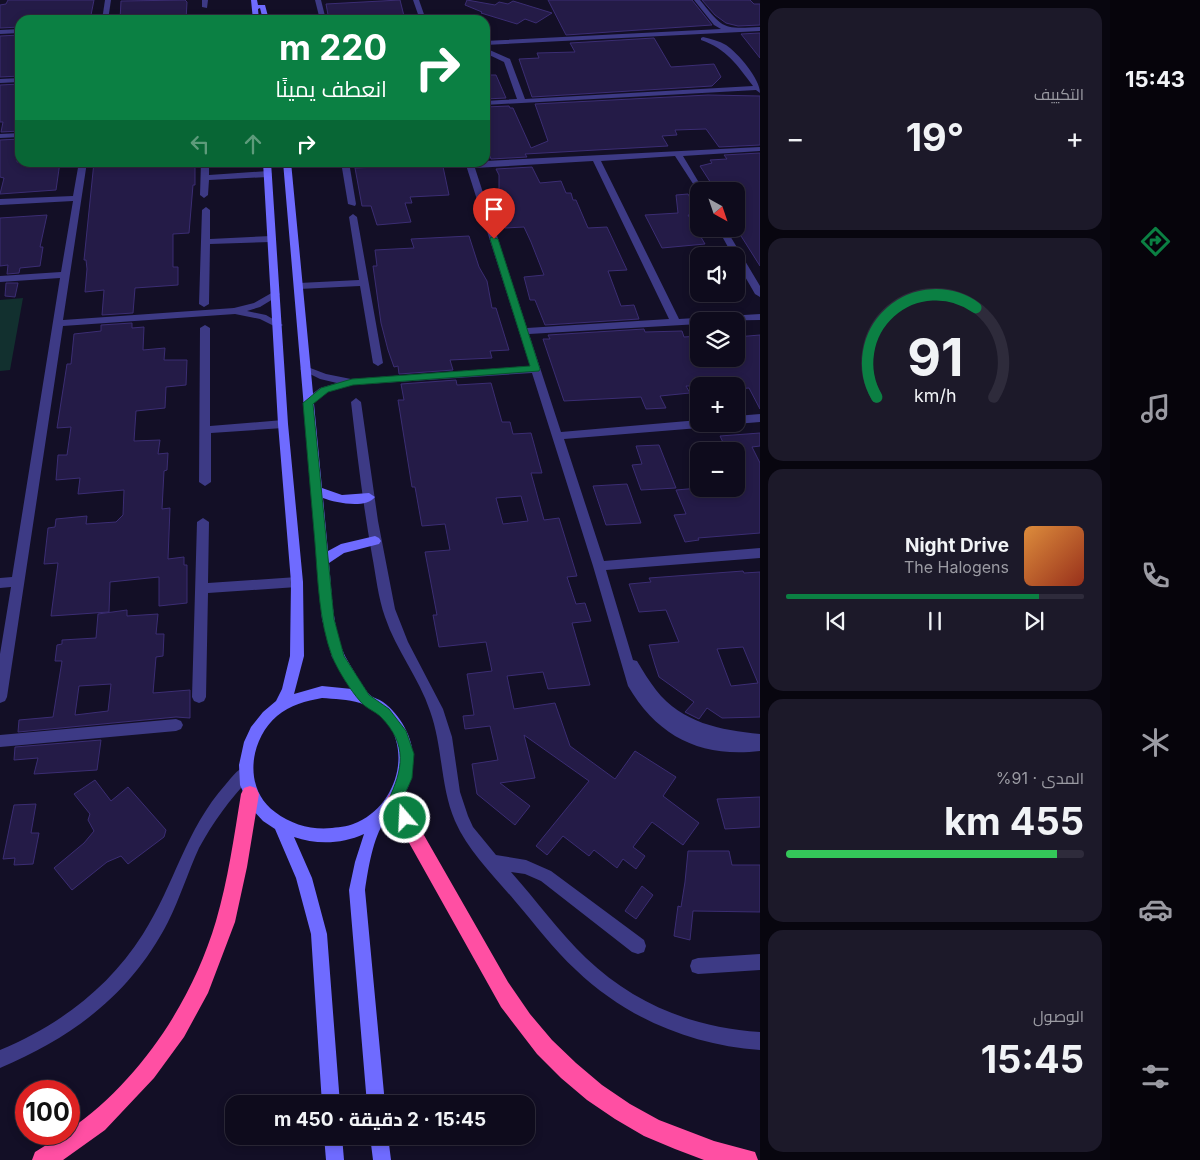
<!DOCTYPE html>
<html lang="ar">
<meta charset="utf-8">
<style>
:root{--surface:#0e0b1c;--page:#1c1929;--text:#f1f3f6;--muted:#9b9ba3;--line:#2e2b3b;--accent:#0b8043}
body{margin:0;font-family:Inter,Cairo,sans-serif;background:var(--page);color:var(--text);direction:rtl;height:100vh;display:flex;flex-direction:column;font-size:19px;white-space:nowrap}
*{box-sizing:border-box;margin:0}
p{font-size:16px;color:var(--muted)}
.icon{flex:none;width:28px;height:28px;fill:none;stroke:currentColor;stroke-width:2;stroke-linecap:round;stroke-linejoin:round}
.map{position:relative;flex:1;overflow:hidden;direction:ltr}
.side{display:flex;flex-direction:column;gap:8px;padding:8px;background:#08060f;width:350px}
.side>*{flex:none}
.guide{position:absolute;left:15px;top:15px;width:475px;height:152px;border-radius:15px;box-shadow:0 2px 8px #0003,0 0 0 1px var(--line);direction:rtl;background:#0b8043;color:#fff;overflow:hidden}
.needle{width:32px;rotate:140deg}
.tools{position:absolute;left:690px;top:182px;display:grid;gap:10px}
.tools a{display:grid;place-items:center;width:55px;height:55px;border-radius:10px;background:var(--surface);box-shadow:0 2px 8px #0003,0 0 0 1px var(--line);font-size:25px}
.speed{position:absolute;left:15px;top:1080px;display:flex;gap:10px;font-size:25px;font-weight:700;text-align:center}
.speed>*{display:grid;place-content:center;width:65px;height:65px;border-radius:50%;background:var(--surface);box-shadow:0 2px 8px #0003,0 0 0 1px var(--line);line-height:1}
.speed .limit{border:8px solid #d22;background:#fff;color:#111}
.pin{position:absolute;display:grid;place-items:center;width:42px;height:42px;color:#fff;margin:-51px -21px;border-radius:50% 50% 50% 0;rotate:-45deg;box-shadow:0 0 5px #0007}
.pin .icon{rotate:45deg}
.me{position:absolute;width:55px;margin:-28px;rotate:341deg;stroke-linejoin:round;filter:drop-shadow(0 0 4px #0008)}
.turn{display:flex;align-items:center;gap:18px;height:105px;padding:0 20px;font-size:22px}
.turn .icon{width:65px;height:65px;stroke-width:2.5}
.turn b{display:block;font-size:35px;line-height:42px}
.lanes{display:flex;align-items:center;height:48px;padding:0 20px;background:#0003;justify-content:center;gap:25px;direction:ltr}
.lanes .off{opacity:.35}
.big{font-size:38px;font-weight:700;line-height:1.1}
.side .card{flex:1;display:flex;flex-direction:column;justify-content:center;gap:8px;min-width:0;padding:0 18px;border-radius:15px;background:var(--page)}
.side .dial{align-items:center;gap:0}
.dial svg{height:130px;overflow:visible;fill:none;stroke:var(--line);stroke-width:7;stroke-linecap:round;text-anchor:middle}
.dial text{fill:var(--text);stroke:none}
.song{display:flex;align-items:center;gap:15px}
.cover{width:60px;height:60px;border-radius:8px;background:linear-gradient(135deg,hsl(30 70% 55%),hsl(10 70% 35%))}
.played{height:5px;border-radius:2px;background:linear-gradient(90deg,var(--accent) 85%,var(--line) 85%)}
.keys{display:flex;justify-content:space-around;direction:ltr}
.heat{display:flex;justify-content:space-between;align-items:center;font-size:28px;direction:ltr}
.charge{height:8px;border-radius:4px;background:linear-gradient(90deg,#34c759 91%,var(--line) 0)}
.trip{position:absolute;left:225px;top:1095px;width:310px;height:50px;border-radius:15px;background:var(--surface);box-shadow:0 2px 8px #0003,0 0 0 1px var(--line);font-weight:700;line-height:50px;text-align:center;direction:rtl}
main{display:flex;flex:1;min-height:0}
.tab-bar{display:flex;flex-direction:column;width:90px;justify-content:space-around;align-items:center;background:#06040b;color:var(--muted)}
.tab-bar .icon{width:35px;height:35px}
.tab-bar .active{color:var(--accent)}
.tab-bar b{font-size:22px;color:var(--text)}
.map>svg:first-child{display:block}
</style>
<main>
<nav class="tab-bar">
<b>15:43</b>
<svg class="icon active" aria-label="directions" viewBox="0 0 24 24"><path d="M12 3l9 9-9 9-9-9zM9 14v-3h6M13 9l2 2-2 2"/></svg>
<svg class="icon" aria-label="music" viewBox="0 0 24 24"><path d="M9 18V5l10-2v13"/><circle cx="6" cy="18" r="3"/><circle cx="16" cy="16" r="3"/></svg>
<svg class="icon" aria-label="phone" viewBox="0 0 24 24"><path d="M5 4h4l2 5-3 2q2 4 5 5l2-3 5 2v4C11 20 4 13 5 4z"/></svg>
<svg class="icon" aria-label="climate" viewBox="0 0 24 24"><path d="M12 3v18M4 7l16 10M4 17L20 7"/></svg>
<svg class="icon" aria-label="car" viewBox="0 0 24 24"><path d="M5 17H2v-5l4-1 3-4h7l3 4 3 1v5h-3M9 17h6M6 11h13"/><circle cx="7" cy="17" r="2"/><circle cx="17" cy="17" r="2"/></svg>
<svg class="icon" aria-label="filters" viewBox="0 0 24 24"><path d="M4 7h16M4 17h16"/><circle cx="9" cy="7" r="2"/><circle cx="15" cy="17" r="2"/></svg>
</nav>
<section class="side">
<div class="card"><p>التكييف</p>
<div class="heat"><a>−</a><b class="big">19°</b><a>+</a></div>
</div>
<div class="card dial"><svg viewBox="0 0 100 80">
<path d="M14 69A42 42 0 1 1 86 69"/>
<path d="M14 69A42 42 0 0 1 75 14" stroke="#0b8043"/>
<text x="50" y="56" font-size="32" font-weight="700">91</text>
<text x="50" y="72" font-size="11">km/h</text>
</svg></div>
<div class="card">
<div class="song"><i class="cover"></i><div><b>Night Drive</b><p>The Halogens</p></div></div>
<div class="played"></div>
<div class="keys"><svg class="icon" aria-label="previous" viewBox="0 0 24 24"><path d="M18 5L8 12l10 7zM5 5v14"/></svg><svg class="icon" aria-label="pause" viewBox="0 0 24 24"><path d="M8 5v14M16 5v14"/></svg><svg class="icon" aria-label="next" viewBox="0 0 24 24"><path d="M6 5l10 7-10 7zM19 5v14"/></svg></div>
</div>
<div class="card"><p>المدى · 91%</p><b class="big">455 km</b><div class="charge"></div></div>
<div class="card"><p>الوصول</p><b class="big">15:45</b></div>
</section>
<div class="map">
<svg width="760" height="1160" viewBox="0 0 760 1160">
<rect width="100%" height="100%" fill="#130f26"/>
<path fill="#12302f" d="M23 298 10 370 0 371V300Z"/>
<g fill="#241b47" stroke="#3b2d73" fill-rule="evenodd">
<path d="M8 0H94L90 20H20V27L0 28V5L6 4Z"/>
<path d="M185 0 187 2 186 20H120L121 1Z"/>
<path d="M400 0 405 20H329L326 4Z"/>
<path d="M467 0 495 5 499 2 508 4 513 1 552 13 536 23 525 19 517 24 481 13 482 12 465 5Z"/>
<path d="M548 0H692L712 25 566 35Z"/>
<path d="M702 0H750L754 4H760V25L738 26 726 23 715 15Z"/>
<path d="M760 33V58L741 34Z"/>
<path d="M20 35V76L0 77V36Z"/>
<path d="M654 38 671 67 714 64 721 77 712 86 532 97 519 59 539 58 537 53 575 52 570 43Z"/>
<path d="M485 75H496L506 98 485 99Z"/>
<path d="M20 84V131L1 132 3 122H0V85Z"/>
<path d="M708 95 760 96V145L719 147 706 129 675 130 677 135 662 136 668 146 525 154 527 157 491 159 490 156H485V107L509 106 510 108H513L531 148 548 141 535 104Z"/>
<path d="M20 139 17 162H60L56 190 0 194 4 178 0 177V140Z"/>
<path d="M760 153V266L736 228V191H716L700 166 712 163 710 160 727 159 724 155Z"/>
<path d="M94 162H195V185H193L189 233 173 234V267H178V285L135 288 133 313 102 315 104 290 85 292 87 269 86 260H84Z"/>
<path d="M402 162H442L449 195 410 197 412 203H405L411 222 377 225 371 206H362L355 168 403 166Z"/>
<path d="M532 167 540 183 561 181 566 193H571L573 200H576L588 228 607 227 627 270 608 271 621 306 634 305 639 319 545 325 535 300H530L524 277 544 275 531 242 524 227 505 228 492 190 499 189V175L496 169Z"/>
<path d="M688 194 699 214 688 215 705 244 662 248 645 215 678 213 676 195Z"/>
<path d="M47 215 40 247H43L40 266 20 268 19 273 7 274 8 265 0 266V218Z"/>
<path d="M469 236 479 267 487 281 492 308H496L509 350 490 351 492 358 450 360 453 370 399 374 398 366 394 367 388 350 381 323 373 266H377L375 250 414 248 411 239Z"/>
<path d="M6 283H18L15 297 5 296Z"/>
<path d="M132 323V328L144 327 143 350 165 348 164 360H187L186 385 166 387 165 408 136 411 134 441 160 440 158 454 168 453 167 470 164 471 162 509 170 508 168 559 184 557V565H187V603L159 606V577L110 582 109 612 51 616 58 563 44 564 48 528 55 527 56 519 87 516 86 524 116 522 123 515 124 490 78 494 80 478 56 480 58 455H67L71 427 57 428 67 364H71L74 334 101 331V325Z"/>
<path d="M644 329 645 332 682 331 684 337 699 336V359H736V337L760 335V409L749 388 736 389V386H686L690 393 660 396 666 408 646 409 641 397 564 401 543 339H550L548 335Z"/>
<path d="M456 380 457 385 491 383 502 422H510L513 434 531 433 542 473H531L544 520 559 518 577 576 567 577 576 604 585 603 591 621 572 623 590 685 548 689 543 672 507 676 514 709 555 703 570 746 615 779 635 751 676 777 663 796 699 823 683 845 652 822 633 847 645 856 636 869 623 859 617 868 594 850 589 856 563 836 547 855 536 846 589 781 524 735 535 778 500 783 530 806 515 825 477 794 472 764 498 760 490 726 465 729 463 716 474 715 467 674 492 671 486 642 439 647 433 615H437L425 552 450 550 445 524 422 526 415 487H412L398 400H404L401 384ZM521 496 528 521 503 524 496 498Z"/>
<path d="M760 433V446L752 447 760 463V533L698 538 699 540 685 542 674 515 686 514 676 490 699 488 736 489V451H727L720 436Z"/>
<path d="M659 445 676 488 641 490 632 465 642 464 636 446Z"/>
<path d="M627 484 641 523 606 525 593 486Z"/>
<path d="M743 571 744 573 760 572V717L722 718 707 708 699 719 685 712 694 702 659 677 655 665 649 645 679 642 666 610 639 612 629 584 651 582 649 578ZM743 647 758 683 731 686 717 649Z"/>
<path d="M127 610V616L158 614 156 634H164L163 656 156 657 153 693 190 690V718L176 717 18 732 19 720 53 717 62 661H55L57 645 62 644V640L96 638 98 614ZM111 684 108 711 75 715 79 686Z"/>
<path d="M101 740 97 770 34 774 38 758 14 760 15 747Z"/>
<path d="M95 780 111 801 128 787 166 830 164 837 128 864 121 856 107 862 72 890 54 868 84 843 94 831 88 820 90 814 74 794Z"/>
<path d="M760 797V827L725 829 717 799Z"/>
<path d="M36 804 31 833H39L33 864 14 865 15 858 3 859 14 805Z"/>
<path d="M688 851H729L732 865H760V912L693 911 690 940 674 936 678 906 681 907 685 882Z"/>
<path d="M642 886 653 895 636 919 625 911Z"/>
</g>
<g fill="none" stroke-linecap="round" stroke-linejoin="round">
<g fill="#3d3a85" fill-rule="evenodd">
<path d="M105 0H111L108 20H102Z"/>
<path d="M202 0H208L207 8 202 7Z"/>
<path d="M315 0H321L326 20H320Z"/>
<path d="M413 0H419L426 20H420Z"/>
<path d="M694 0H700C723 29 723 29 760 27V31L485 45V41L721 29 714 25Z"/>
<path d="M20 29V33L0 34V30Z"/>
<path d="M703 37C711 39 719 41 726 45 738 53 760 79 760 93L756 90 485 105V101L517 99 504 62 485 53V48L510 59 525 99 753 86C737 65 727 49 701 40V38Z"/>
<path d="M20 78V82L0 83V79Z"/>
<path d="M20 133V137L0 138V134Z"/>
<path d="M760 147V151L683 156 704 191H699V193L675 156 601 161 679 319 760 314V320L699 321V324L529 334 561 432 699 420V424H704L699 428 564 439 604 561 760 548V558L606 570 633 660 637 661C643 671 649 681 656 690 682 723 720 730 760 734V751C701 758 658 737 628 686L593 566 532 373 352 385 328 392 308 407 303 403 304 400 320 388 337 383 320 379 300 369 305 366 326 374 351 379 530 366 465 162ZM593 161 669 319 527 328 475 168Z"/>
<path d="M79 162H87L63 320 234 308 254 303 275 291 280 294 278 296 260 307 247 311 266 315 283 325 278 328 260 319 235 314 63 326 7 697 5 701 0 703V654L11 587 0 588V578L12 577 60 278 0 282V276L61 272 73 201 0 205V199L73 196Z"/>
<path d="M201 162H209V175L268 171 272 174 268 177 209 180 208 195 204 198 200 195Z"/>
<path d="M341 162H349L356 204 355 206 348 204Z"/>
<path d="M206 207 210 210V239L271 236 276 239 271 242 210 244 209 304 204 307 199 304 202 210Z"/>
<path d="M353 214 357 217 383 363 378 366 373 363 360 286 299 289 294 286 299 283 359 280 349 217Z"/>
<path d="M718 229H726L760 286V297L755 294 736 261V256H733Z"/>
<path d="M205 325 210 328V426L283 420 288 424 283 428 211 433V482L205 486 199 482 200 328Z"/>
<path d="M356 398 361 402 378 521 395 609 408 642 443 709 452 737 460 792 468 816 473 827 496 855 526 860 551 871 644 940 646 946 644 952 638 954 632 952 541 881 525 874 511 872C536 900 559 932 586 958 634 1004 694 1028 760 1032V1050C691 1045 626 1018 576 970 553 949 535 924 515 901 494 876 468 851 455 821 440 786 443 747 430 711 419 678 396 650 385 617 378 597 376 576 372 555 363 505 357 453 351 402Z"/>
<path d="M760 414V422L736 424V416Z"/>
<path d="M203 518 209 522 208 583 297 577 301 579 303 582 301 585 297 587 208 593 206 697 204 701 199 703 194 701 192 697 197 522Z"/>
<path d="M176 719 181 721 183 725 181 729 176 731 0 747V735Z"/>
<path d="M245 766 250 768 252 773 250 778C230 799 213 822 199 848 188 872 180 898 168 922 131 994 73 1037 0 1068V1050C58 1026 109 988 143 934 175 884 185 830 226 784 231 778 237 770 245 766Z"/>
<path d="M760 954V970L698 974 692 972 690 966 692 960 698 958Z"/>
</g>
<g fill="#6f6bff" fill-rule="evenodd">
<path d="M251 0H257L258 5H265L269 20H263L260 8 258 9 259 20H253Z"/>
<path d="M263 162H271L288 424 303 582 304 656 294 694 322 686 352 689 332 657 322 619 283 162H291L322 488 342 495 369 493 375 497C366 509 336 503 323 498L328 551 341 544 375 536 379 538 381 541 379 544 344 553 329 563C332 593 332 627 345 656 349 663 364 689 370 695 373 698 379 699 383 702 402 716 415 741 413 764 412 790 399 802 385 821 373 837 368 870 365 890L385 1104H367L349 890 355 862 364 834C342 844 317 845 294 837L312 878 327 934 340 1104H322L311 934 296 878 275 829 263 821 250 807 240 785 239 765 244 742 251 727 263 712 276 701 282 689 290 656 291 582 278 424ZM322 698C334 699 348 699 360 703 416 723 407 799 358 822 350 826 341 827 332 828 312 830 292 825 275 812 243 789 249 740 277 716 290 705 306 701 322 698Z"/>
<path d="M324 1136H342L344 1160H326Z"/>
<path d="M370 1136H388L391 1160H373Z"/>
</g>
<g fill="#ff4fa3" fill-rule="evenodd">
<path d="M250 786 256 788 259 794 247 867 235 922 208 993 184 1037 154 1078 105 1130 63 1160H32L35 1152 64 1134H69V1130C139 1082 192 1002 216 921 228 880 234 837 241 794L244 788Z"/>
<path d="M395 793 401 795 508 982 530 1014 552 1040 576 1063 602 1085 630 1104 659 1120 714 1141 755 1152 758 1160H704L675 1149 644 1136 615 1119 587 1100 561 1078 537 1054 501 1007 389 807 386 801 389 795Z"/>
</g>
</g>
<path fill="#0b8043" stroke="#07532c" d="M491 237 498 239 540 369 539 371 353 385 328 392 313 404 334 619 344 656 369 695 389 709 406 731 414 754 412 778 402 800 412 818 410 823 405 824 400 823 388 801C403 769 408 745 381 717 375 711 365 708 360 701 351 691 337 669 332 656 319 621 318 581 315 543 311 497 307 450 303 403L321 388 352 379 530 366 490 239Z"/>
</svg>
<div class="tools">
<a><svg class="needle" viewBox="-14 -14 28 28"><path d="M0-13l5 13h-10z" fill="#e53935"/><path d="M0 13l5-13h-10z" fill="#9b9ba3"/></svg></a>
<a><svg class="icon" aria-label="sound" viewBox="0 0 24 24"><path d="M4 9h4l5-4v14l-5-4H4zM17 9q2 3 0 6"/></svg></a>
<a><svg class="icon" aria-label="layers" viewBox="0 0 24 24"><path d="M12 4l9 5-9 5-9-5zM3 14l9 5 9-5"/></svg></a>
<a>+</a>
<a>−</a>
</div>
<div class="speed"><div class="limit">100</div></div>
<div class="pin" style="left:494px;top:239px;background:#d93025"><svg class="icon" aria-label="arrive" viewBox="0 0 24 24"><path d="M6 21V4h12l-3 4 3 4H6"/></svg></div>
<svg class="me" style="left:405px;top:818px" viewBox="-20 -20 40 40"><circle r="17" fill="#0b8043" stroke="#fff" stroke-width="3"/><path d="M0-11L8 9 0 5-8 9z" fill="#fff"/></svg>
<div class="trip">15:45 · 2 دقيقة · 450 m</div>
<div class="guide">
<div class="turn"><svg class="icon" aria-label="right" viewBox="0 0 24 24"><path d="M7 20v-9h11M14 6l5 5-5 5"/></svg><div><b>220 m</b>انعطف يمينًا</div></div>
<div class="lanes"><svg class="icon off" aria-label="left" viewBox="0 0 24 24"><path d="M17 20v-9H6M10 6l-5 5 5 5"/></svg><svg class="icon off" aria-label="ahead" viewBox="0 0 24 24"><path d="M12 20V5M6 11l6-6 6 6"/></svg><svg class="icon" aria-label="right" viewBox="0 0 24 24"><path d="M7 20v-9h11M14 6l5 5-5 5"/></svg></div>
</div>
</div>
</main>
